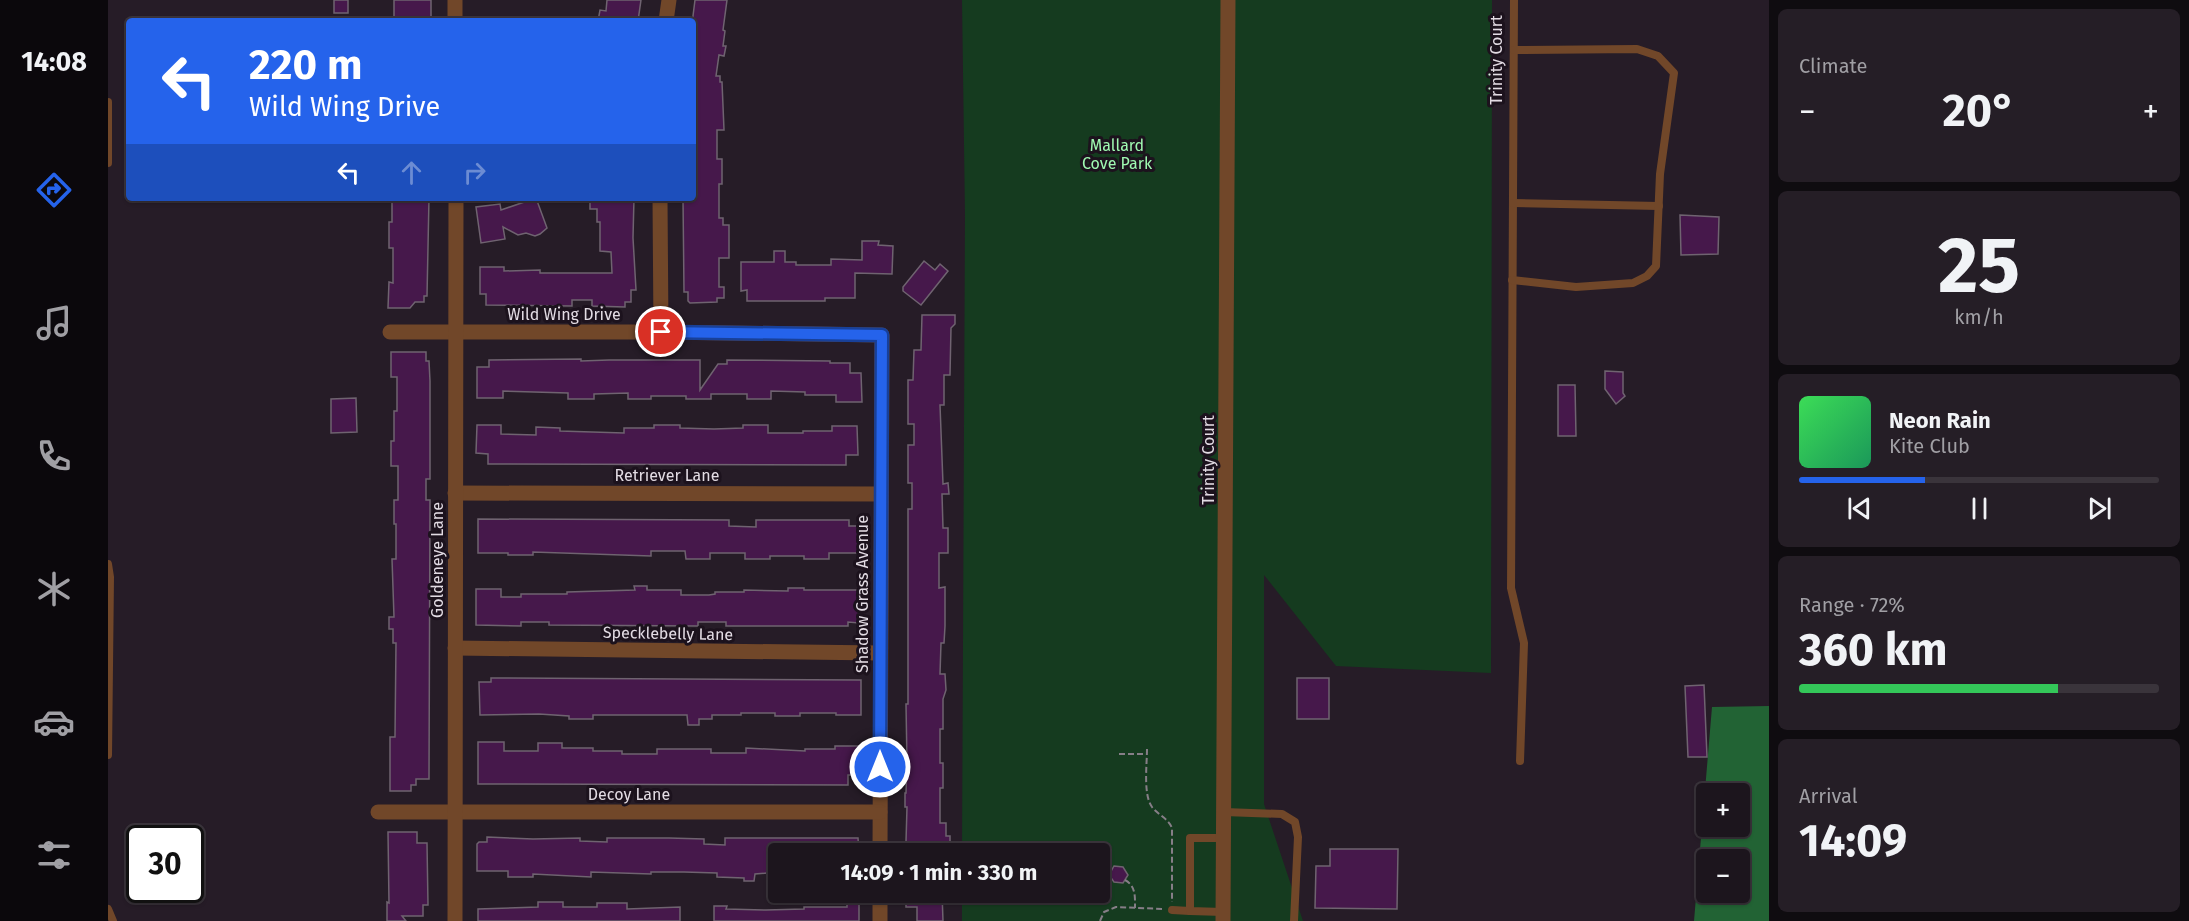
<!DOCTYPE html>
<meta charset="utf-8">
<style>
:root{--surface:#1c151d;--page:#251e26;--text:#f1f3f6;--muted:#a09fa4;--line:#3a343b;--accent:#2563eb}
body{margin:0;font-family:"Fira Sans",sans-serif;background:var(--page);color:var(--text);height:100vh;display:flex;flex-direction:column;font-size:22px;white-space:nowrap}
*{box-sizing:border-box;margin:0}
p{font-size:20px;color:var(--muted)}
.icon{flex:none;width:33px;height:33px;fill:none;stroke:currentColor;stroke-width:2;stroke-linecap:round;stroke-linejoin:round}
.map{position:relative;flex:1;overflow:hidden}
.panel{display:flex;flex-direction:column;gap:9px;padding:9px;background:#0f0c10;width:420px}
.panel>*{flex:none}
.hud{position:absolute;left:18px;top:18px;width:570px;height:183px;border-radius:6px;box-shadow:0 2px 4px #0004,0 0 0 2px var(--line);background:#2563eb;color:#fff;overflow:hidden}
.tools{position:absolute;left:1588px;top:783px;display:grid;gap:12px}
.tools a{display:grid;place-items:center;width:54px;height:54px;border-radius:6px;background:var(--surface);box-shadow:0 2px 4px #0004,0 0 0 2px var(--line);font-size:30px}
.speed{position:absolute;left:18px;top:825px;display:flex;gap:12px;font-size:30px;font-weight:700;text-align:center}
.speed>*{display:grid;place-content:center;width:78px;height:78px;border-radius:50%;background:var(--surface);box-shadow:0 2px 4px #0004,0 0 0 2px var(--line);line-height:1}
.speed .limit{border:3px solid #111;border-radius:9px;background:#fff;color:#111}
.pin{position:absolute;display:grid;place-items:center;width:51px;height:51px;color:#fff;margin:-26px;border:3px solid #fff;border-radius:50%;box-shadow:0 2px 6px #0007}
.me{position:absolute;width:66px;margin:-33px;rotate:0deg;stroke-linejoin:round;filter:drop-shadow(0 0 4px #0008)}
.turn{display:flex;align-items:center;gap:21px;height:126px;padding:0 24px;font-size:27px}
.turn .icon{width:78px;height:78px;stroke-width:2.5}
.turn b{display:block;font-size:42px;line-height:51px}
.lanes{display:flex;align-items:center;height:57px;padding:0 24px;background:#0003;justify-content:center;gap:30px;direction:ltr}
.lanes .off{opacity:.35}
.big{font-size:45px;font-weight:700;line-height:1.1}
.panel .tile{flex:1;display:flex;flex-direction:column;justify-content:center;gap:9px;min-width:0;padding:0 21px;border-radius:9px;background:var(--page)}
.panel .dial{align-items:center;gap:0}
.dial b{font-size:78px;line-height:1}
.song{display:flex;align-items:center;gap:18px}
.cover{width:72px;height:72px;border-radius:9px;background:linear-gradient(135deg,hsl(130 70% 55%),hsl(150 70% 35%))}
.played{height:6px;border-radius:3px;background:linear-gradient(90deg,var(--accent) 35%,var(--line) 35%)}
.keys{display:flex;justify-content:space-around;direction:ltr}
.heat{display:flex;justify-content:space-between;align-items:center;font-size:33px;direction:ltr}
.charge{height:9px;border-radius:4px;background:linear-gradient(90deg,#34c759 72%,var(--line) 0)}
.trip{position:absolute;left:660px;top:843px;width:342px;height:60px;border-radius:6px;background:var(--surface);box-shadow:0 2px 4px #0004,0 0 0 2px var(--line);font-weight:700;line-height:60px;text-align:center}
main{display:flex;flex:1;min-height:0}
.tabs{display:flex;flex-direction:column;width:108px;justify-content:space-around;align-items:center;background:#0b080c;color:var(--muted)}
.tabs .icon{width:42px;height:42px}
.tabs .selected{color:var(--accent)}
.tabs b{font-size:27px;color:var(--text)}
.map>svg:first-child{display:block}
</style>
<main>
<nav class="tabs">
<b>14:08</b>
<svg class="icon selected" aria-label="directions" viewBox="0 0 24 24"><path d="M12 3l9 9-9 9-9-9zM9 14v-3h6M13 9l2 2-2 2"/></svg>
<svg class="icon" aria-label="music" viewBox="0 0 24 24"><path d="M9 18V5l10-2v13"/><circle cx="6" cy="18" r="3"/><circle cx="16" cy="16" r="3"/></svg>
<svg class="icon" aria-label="phone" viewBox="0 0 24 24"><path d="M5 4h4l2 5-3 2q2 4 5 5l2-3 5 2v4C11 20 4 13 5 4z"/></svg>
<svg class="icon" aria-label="climate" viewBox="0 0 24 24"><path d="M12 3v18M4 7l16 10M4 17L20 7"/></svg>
<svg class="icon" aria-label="car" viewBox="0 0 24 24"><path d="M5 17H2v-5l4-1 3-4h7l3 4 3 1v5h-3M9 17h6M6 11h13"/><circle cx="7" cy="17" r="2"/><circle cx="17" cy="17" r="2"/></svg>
<svg class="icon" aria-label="filters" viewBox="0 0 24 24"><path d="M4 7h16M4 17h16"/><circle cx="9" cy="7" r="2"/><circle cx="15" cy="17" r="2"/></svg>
</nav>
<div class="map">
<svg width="1661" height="921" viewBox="0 0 1661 921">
<rect width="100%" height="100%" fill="#261c27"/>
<path fill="#153b1f" d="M854 0H1384L1383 673 1228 666 1156 575V804L1195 921H854V893L992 892V854L854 853 857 216Z"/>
<path fill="#226334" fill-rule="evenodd" d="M1661 706V921H1586L1604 707ZM1599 794H1632V826H1599ZM1599 860H1632V892H1599Z"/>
<g fill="#46184b" stroke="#6f6370" stroke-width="1.5">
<rect x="226" y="0" width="14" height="13"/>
<rect x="286" y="0" width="37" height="21"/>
<path d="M499 0H533L530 21H490L492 10 498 11Z"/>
<path d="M587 0H619L615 30 617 31 615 46H618L616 56 611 55 608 76H612V82H614L616 130H609V159H614V184H611V218H615V225H621V258H611V287H616V298H609V302L582 303 580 301V292H576L575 198H585V16Z"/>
<path d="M284 198H321L319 296H316V302H307L302 308H280L281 282 285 283V248H281V222H284Z"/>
<path d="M428 198 439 228 432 234 427 236 418 233 410 235 395 227 397 239 373 243 368 207 392 204 393 210Z"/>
<path d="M482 198H526L525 238 528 290H523V302H517V307L484 306V300H464V306L378 305V294H372V267H396V271L432 270V273H504L503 252 492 251V222H489V209H482Z"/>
<path d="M1572 215 1611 217 1610 254 1573 255Z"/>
<path d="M754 241H771L770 245 785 246 784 274 747 273V298H717V301H639V290L633 291V262H666V251H677V262H688V265H723V259L754 260Z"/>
<path d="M816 261 827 270 832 264 840 271 813 305 795 291V287Z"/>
<path d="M814 315H847V324L843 328 842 375H836V405H832L835 484 840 483 841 494H834L835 528H840V553H831V588L837 587V626L836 643H833L832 674H837L838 690 835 699V729H832V763H835V788H832V823H838V836H842V854H802V842H798L799 807H797V793H798L799 763 798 704H800V509H804V483H800V445H806V424H800V380H805L806 350H813Z"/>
<path d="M283 352H318V361H321L322 381V479H318V500H322L321 779H308V785H303V791H282V737H287L288 643H285V629H281V617H286L284 559H288V524H286V500H290V466H283V441H286V411H289V377H283Z"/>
<path d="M473 359V361L501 360H592V390L610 364H619V360L722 361V363H742V373H753L754 402H728V395H697V392L663 391V399H639V394H603V399H578V396H543V399H520V393L486 394V399H460V393L395 391V398H369V367H381V360Z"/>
<path d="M1497 371 1515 372V393L1517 396 1508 404 1497 389Z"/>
<path d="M1450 385H1467L1468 436H1450Z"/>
<path d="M248 398 249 432 223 433V399Z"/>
<path d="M369 425H393V434L428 435V427L452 428V431L516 433V428H546V425H572V428L606 429 635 428V425H660V433H695V431H724V426H749L750 455H738V465L380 464V454L368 453Z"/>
<path d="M370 519 621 520V526L648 527V520H741V526H752L751 553H721V559H696V556H662V559H637V553H602V559H578L577 551H543V556L425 552V555H400V553H370Z"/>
<path d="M526 586H539V590H573V595H601L607 594V592H636V590L680 591V588H696V590H751V623L740 622V626H618V622H590V626L441 625V622H413V626L368 625V589H393V597H413V594H459V592L527 590Z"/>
<path d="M383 678 753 680V715H728V713H692V716H667V713H633V715H604V719H591V725H580L579 715H485V719H461V716L431 714 372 715 371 682H383Z"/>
<rect x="1189" y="678" width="32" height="41"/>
<path d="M1596 685 1599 757H1580L1577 686Z"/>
<path d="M370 742H396V751H430V743H454V748H485V751H514V754H549V749H603V753H638V748L697 751V749H727V746H752V775H740V785L370 784Z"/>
<path d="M280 832H309V843H319L320 905H315V916H294L298 921H279V902L281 903Z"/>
<path d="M379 837 425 839 472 838V841L499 842V838H561L596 839V844L617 845V838H750L751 854H670V872L647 874 646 881H636V878L609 877V873L576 872H543V874L483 872V877L425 874V877H400V871H369V844L371 842H379Z"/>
<path d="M1222 849H1290L1289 909 1207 908 1208 866H1222Z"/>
<path d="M1006 866 1015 867 1020 875 1015 883 1006 882 1001 875Z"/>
<path d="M798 892H834L835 921H809V907H798Z"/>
<path d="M739 895H751V921H606V906H619L618 909 658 910 696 909V907H739Z"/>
<path d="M430 902H455V907H489V903H519V909L572 907V921H370V909L430 907Z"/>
</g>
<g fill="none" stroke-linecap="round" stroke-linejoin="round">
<g stroke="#867e87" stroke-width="2" stroke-dasharray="6 3" stroke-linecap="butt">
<path d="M1039 749C1039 764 1035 795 1044 807 1050 815 1060 818 1064 828V902"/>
<path d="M1011 754H1039"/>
<path d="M1017 880C1028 886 1027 897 1027 908"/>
<path d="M992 921 996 912 1008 907 1054 909"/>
</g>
<g stroke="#714729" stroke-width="8">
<path d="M1406 0 1403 588 1416 643 1412 761"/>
<path d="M0 102V163"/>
<path d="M1405 203 1551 206"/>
<path d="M1404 280 1468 287 1525 283 1539 276 1548 266 1552 174 1566 73 1550 56 1529 49 1406 50"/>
<path d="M0 564 2 577 0 755"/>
<path d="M1116 812 1174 814 1187 822 1190 837 1186 921"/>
<path d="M0 909 5 921"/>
<path d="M1064 910 1082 911"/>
<path d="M1115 912 1082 911V838H1116"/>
</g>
<g stroke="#714729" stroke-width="15">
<path d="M347 0V21"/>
<path d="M558 21 561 0"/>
<path d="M552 198 553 332"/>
<path d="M282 332H553L774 335 772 854"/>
<path d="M347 493 772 494"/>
<path d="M347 648 772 653"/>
<path d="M270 812H772"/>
<path d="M347 921 348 198"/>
<path d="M772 921V892"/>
<path d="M1115 921 1120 0"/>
</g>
</g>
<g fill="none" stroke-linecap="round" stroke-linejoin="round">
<g stroke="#184099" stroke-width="15">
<path id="route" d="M553 332 774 335 772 767"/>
</g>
<use href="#route" stroke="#2563eb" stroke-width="10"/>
</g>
<g text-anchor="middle" stroke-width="6" stroke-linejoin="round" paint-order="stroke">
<g font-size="16" fill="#e3dce4" stroke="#1c121d">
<text transform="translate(1388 60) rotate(-90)" y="6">Trinity Court</text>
<text x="456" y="320">Wild Wing Drive</text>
<text transform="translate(1100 460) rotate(-90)" y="6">Trinity Court</text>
<text x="559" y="481">Retriever Lane</text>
<text transform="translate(329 560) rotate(-90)" y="6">Goldeneye Lane</text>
<text transform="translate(754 594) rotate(-90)" y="6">Shadow Grass Avenue</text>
<text transform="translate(560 633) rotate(1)" y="6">Specklebelly Lane</text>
<text x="521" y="800">Decoy Lane</text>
</g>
<g font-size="16" fill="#9ff9b1" stroke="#1c121d">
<text x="1009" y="151">Mallard<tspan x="1009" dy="18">Cove Park</tspan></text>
</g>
</g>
</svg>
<div class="tools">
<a>+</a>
<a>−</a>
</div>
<div class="speed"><div class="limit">30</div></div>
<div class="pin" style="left:553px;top:332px;background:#d93025"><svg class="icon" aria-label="arrive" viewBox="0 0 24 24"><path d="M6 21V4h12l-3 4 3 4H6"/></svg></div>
<svg class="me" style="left:772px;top:767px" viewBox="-20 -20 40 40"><circle r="17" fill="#2563eb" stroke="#fff" stroke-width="3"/><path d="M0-11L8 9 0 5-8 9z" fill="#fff"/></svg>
<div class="trip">14:09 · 1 min · 330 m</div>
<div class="hud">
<div class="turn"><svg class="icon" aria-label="left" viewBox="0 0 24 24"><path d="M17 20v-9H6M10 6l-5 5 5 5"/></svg><div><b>220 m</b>Wild Wing Drive</div></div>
<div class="lanes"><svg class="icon" aria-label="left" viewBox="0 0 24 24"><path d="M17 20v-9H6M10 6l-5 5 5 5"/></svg><svg class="icon off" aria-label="ahead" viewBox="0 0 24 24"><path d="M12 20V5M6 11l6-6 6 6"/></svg><svg class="icon off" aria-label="right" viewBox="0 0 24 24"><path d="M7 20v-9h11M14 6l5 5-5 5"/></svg></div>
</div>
</div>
<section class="panel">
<div class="tile"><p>Climate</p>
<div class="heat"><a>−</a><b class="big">20°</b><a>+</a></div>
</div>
<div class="tile dial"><b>25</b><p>km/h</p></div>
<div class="tile">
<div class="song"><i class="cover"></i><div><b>Neon Rain</b><p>Kite Club</p></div></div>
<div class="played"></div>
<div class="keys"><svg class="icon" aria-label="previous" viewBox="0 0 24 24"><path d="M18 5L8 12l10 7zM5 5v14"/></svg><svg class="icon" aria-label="pause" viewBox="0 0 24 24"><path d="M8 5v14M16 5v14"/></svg><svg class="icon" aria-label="next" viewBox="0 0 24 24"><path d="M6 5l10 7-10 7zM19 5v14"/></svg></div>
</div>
<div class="tile"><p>Range · 72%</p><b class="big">360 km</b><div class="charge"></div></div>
<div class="tile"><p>Arrival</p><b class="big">14:09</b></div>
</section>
</main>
